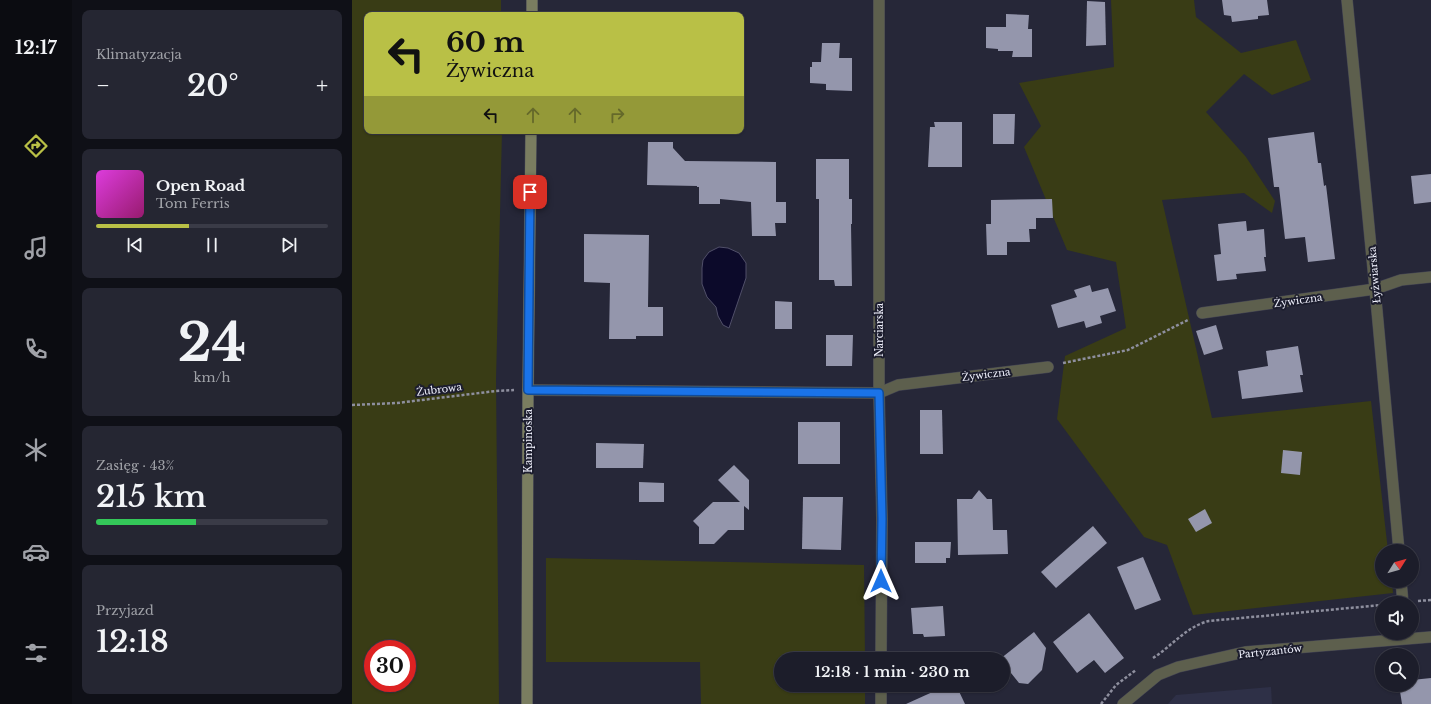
<!DOCTYPE html>
<html lang="pl">
<meta charset="utf-8">
<style>
:root{--surface:#1c1d2a;--page:#252632;--text:#f1f3f6;--muted:#a0a2a8;--line:#3a3b47;--accent:#b9c046}
body{margin:0;font-family:"Libre Baskerville",serif;background:var(--page);color:var(--text);height:100vh;display:flex;flex-direction:column;font-size:15px;white-space:nowrap}
*{box-sizing:border-box;margin:0}
p{font-size:13px;color:var(--muted)}
.icon{flex:none;width:22px;height:22px;fill:none;stroke:currentColor;stroke-width:2;stroke-linecap:round;stroke-linejoin:round}
.map{position:relative;flex:1;overflow:hidden}
.side{display:flex;flex-direction:column;gap:10px;padding:10px;background:#0f1017;width:280px}
.side>*{flex:none}
.banner{position:absolute;left:12px;top:12px;width:380px;height:122px;border-radius:8px;box-shadow:0 1px 3px #0004,0 0 0 1px var(--line);background:#b9c046;color:#111;overflow:hidden}
.needle{width:26px;rotate:53deg}
.buttons{position:absolute;left:1023px;top:544px;display:grid;gap:8px}
.buttons a{display:grid;place-items:center;width:44px;height:44px;border-radius:50%;background:var(--surface);box-shadow:0 1px 3px #0004,0 0 0 1px var(--line);font-size:20px}
.speed{position:absolute;left:12px;top:640px;display:flex;gap:8px;font-size:20px;font-weight:700;text-align:center}
.speed>*{display:grid;place-content:center;width:52px;height:52px;border-radius:50%;background:var(--surface);box-shadow:0 1px 3px #0004,0 0 0 1px var(--line);line-height:1}
.speed .limit{border:6px solid #d22;background:#fff;color:#111}
.pin{position:absolute;display:grid;place-items:center;width:34px;height:34px;color:#fff;margin:-17px;border-radius:8px;box-shadow:0 2px 6px #0006}
.me{position:absolute;width:44px;margin:-22px;rotate:0deg;stroke-linejoin:round;filter:drop-shadow(0 0 3px #0008)}
.turn{display:flex;align-items:center;gap:14px;height:84px;padding:0 16px;font-size:18px}
.turn .icon{width:52px;height:52px;stroke-width:2.5}
.turn b{display:block;font-size:28px;line-height:34px}
.lanes{display:flex;align-items:center;height:38px;padding:0 16px;background:#0003;justify-content:center;gap:20px;direction:ltr}
.lanes .off{opacity:.35}
.big{font-size:30px;font-weight:600;line-height:1.1}
.side .widget{flex:1;display:flex;flex-direction:column;justify-content:center;gap:6px;min-width:0;padding:0 14px;border-radius:8px;background:var(--page)}
.side .dial{align-items:center;gap:0}
.dial b{font-size:52px;line-height:1}
.song{display:flex;align-items:center;gap:12px}
.cover{width:48px;height:48px;border-radius:6px;background:linear-gradient(135deg,hsl(300 70% 55%),hsl(320 70% 35%))}
.played{height:4px;border-radius:2px;background:linear-gradient(90deg,var(--accent) 40%,var(--line) 40%)}
.keys{display:flex;justify-content:space-around;direction:ltr}
.heat{display:flex;justify-content:space-between;align-items:center;font-size:22px;direction:ltr}
.charge{height:6px;border-radius:3px;background:linear-gradient(90deg,#34c759 43%,var(--line) 0)}
.trip{position:absolute;left:422px;top:652px;width:236px;height:40px;border-radius:20px;background:var(--surface);box-shadow:0 1px 3px #0004,0 0 0 1px var(--line);font-weight:600;line-height:40px;text-align:center}
main{display:flex;flex:1;min-height:0}
.tabs{display:flex;flex-direction:column;width:72px;justify-content:space-around;align-items:center;background:#0b0c11;color:var(--muted)}
.tabs .icon{width:28px;height:28px}
.tabs .current{color:var(--accent)}
.tabs b{font-size:18px;color:var(--text)}
.map>svg:first-child{display:block}
</style>
<main>
<nav class="tabs">
<b>12:17</b>
<svg class="icon current" aria-label="directions" viewBox="0 0 24 24"><path d="M12 3l9 9-9 9-9-9zM9 14v-3h6M13 9l2 2-2 2"/></svg>
<svg class="icon" aria-label="music" viewBox="0 0 24 24"><path d="M9 18V5l10-2v13"/><circle cx="6" cy="18" r="3"/><circle cx="16" cy="16" r="3"/></svg>
<svg class="icon" aria-label="phone" viewBox="0 0 24 24"><path d="M5 4h4l2 5-3 2q2 4 5 5l2-3 5 2v4C11 20 4 13 5 4z"/></svg>
<svg class="icon" aria-label="climate" viewBox="0 0 24 24"><path d="M12 3v18M4 7l16 10M4 17L20 7"/></svg>
<svg class="icon" aria-label="car" viewBox="0 0 24 24"><path d="M5 17H2v-5l4-1 3-4h7l3 4 3 1v5h-3M9 17h6M6 11h13"/><circle cx="7" cy="17" r="2"/><circle cx="17" cy="17" r="2"/></svg>
<svg class="icon" aria-label="filters" viewBox="0 0 24 24"><path d="M4 7h16M4 17h16"/><circle cx="9" cy="7" r="2"/><circle cx="15" cy="17" r="2"/></svg>
</nav>
<section class="side">
<div class="widget"><p>Klimatyzacja</p>
<div class="heat"><a>−</a><b class="big">20°</b><a>+</a></div>
</div>
<div class="widget">
<div class="song"><i class="cover"></i><div><b>Open Road</b><p>Tom Ferris</p></div></div>
<div class="played"></div>
<div class="keys"><svg class="icon" aria-label="previous" viewBox="0 0 24 24"><path d="M18 5L8 12l10 7zM5 5v14"/></svg><svg class="icon" aria-label="pause" viewBox="0 0 24 24"><path d="M8 5v14M16 5v14"/></svg><svg class="icon" aria-label="next" viewBox="0 0 24 24"><path d="M6 5l10 7-10 7zM19 5v14"/></svg></div>
</div>
<div class="widget dial"><b>24</b><p>km/h</p></div>
<div class="widget"><p>Zasięg · 43%</p><b class="big">215 km</b><div class="charge"></div></div>
<div class="widget"><p>Przyjazd</p><b class="big">12:18</b></div>
</section>
<div class="map">
<svg width="1079" height="704" viewBox="0 0 1079 704">
<rect width="100%" height="100%" fill="#262738"/>
<path fill="#2e3047" d="M919 687 920 704H816L824 695Z"/>
<g fill="#393c15" fill-rule="evenodd">
<path d="M0 0H149V15H15V131H150L144 380 147 704H0ZM21 649H55V683H21Z"/>
<path d="M759 0H842L844 17 889 53 944 40 959 80 920 95 892 74 854 112 894 157 923 201 920 213 892 193 810 200 860 418 1019 401 1036 551H1030V581H1040L1041 593 841 615 815 545 792 537 705 419 713 356 774 328 764 262 715 250 672 147 689 126 667 83 762 67Z"/>
<path d="M194 558 512 565 513 659H429V685H513V704H349L348 662H194Z"/>
</g>
<path fill="#0c0a2a" stroke="#504f69" d="M367 247 376 248 387 253 394 263V278L377 328 371 325 366 316 364 307 355 297 350 284V268L351 260 357 252Z"/>
<g fill="#9496ac">
<path d="M870 0H915L917 15 906 16V19L880 22 879 16 872 15Z"/>
<path d="M735 1 753 2 754 45 734 46Z"/>
<path d="M654 14 677 15 676 29H680V57H660L661 51H646V49L634 48V27H654Z"/>
<path d="M470 43H488L487 58H500V91L474 90V84L458 83V67H460V62H469Z"/>
<path d="M641 114H663L662 144H641Z"/>
<path d="M582 122H610V167H576L578 127H583Z"/>
<path d="M962 132 966 163H969L972 186 974 185 983 259 956 262 953 237 933 239 927 187H922L916 138Z"/>
<path d="M296 142H321V148L333 161 424 162V202H434V223H423L424 236H400L399 202 368 199V204H347V187H345V186L295 185Z"/>
<path d="M464 159H497V199H500V224H499L500 286H483L482 280H467V199H464Z"/>
<path d="M1079 174V202L1062 204 1059 176Z"/>
<path d="M700 199 701 218H684V229H677L678 242H655V255H635L634 224H639V200Z"/>
<path d="M894 221 895 231 912 229 914 257H912L914 271 884 274 885 279 865 281 862 255 869 254 866 224Z"/>
<path d="M232 234 297 235 296 307H311V336H284V339H257L258 283 232 282Z"/>
<path d="M738 285 740 292 756 288 764 311 748 316 750 323 734 328 732 321 706 328 699 305 725 297 722 290Z"/>
<path d="M423 301 440 302V329H423Z"/>
<path d="M864 325 871 349 852 355 844 331Z"/>
<path d="M474 335H501L500 366H474Z"/>
<path d="M946 346 951 375H948L951 392 890 399 886 371 916 366 914 351Z"/>
<path d="M568 410H590L591 454H568Z"/>
<rect x="446" y="422" width="42" height="42"/>
<path d="M244 443 292 444 291 468H244Z"/>
<path d="M931 450 950 452 948 475 929 473Z"/>
<path d="M382 465 397 480V510L392 506V530H376L362 544H347V527L341 521 361 502H388L366 480Z"/>
<path d="M287 482 312 483V502H287Z"/>
<path d="M627 490 635 499H640L641 530H655L656 554 606 555 605 499H620Z"/>
<path d="M451 497H491L489 550 450 549Z"/>
<path d="M853 509 860 523 844 532 836 519Z"/>
<path d="M741 526 755 543 704 588 689 572Z"/>
<path d="M563 542H599L598 558H594V563H563Z"/>
<path d="M791 557 809 600 783 610 765 567Z"/>
<path d="M591 606 593 636 572 637 571 634H561L559 608Z"/>
<path d="M737 613 772 658 753 673 742 660 725 673 701 642Z"/>
<path d="M682 632 694 648 690 670 676 684 667 683 651 663V659H648Z"/>
<path d="M1079 678V704H1050L1047 685H1060V680Z"/>
<path d="M596 685H604L613 704H554Z"/>
</g>
<g fill="none" stroke-linecap="round" stroke-linejoin="round">
<g stroke="#424353" stroke-width="12">
<g id="minor">
<path d="M527 0V393L530 519 529 659"/>
<path d="M995 0 1023 289 1047 551"/>
<path d="M850 313 1023 289 1049 280 1079 277"/>
<path d="M176 390 527 393 546 385 696 367"/>
<path d="M1049 581 1051 603"/>
<path d="M529 704V685"/>
<path d="M771 704 806 675 826 667 893 652 1079 637"/>
</g>
</g>
<g stroke="#424353" stroke-width="12">
<g id="secondary">
<path d="M180 15V0"/>
<path d="M175 704 176 390 179 131"/>
</g>
</g>
<g stroke="#8e8f9e" stroke-width="2.5" stroke-dasharray="3 2" stroke-linecap="butt">
<path d="M711 363 776 350 836 320"/>
<path d="M0 405 45 403 144 391 162 390"/>
<path d="M1066 601 1079 600"/>
<path d="M801 658C820 646 835 626 857 621L1030 605"/>
<path d="M749 704 764 685 784 670"/>
</g>
<use href="#minor" stroke="#5d5f4d" stroke-width="11"/>
<use href="#secondary" stroke="#7a7d60" stroke-width="11"/>
</g>
<g fill="none" stroke-linecap="round" stroke-linejoin="round">
<g stroke="#114b97" stroke-width="10">
<path id="route" d="M178 192 176 390 527 393 530 519 529 581"/>
</g>
<use href="#route" stroke="#1a73e8" stroke-width="7"/>
</g>
<g text-anchor="middle" stroke-width="4" stroke-linejoin="round" paint-order="stroke">
<g font-size="10" fill="#eff0fc" stroke="#1c1d2e">
<text transform="translate(1022 275) rotate(-95)" y="4">Łyżwiarska</text>
<text transform="translate(946 300) rotate(-8)" y="4">Żywiczna</text>
<text transform="translate(527 330) rotate(-90)" y="4">Narciarska</text>
<text transform="translate(634 374) rotate(-7)" y="4">Żywiczna</text>
<text transform="translate(87 389) rotate(-7)" y="4">Żubrowa</text>
<text transform="translate(176 441) rotate(-90)" y="4">Kampinoska</text>
<text transform="translate(918 651) rotate(-6)" y="4">Partyzantów</text>
</g>
</g>
</svg>
<div class="buttons">
<a><svg class="needle" viewBox="-14 -14 28 28"><path d="M0-13l5 13h-10z" fill="#e53935"/><path d="M0 13l5-13h-10z" fill="#a0a2a8"/></svg></a>
<a><svg class="icon" aria-label="sound" viewBox="0 0 24 24"><path d="M4 9h4l5-4v14l-5-4H4zM17 9q2 3 0 6"/></svg></a>
<a><svg class="icon" aria-label="search" viewBox="0 0 24 24"><circle cx="10" cy="10" r="6"/><path d="M15 15l6 6"/></svg></a>
</div>
<div class="speed"><div class="limit">30</div></div>
<div class="pin" style="left:178px;top:192px;background:#d93025"><svg class="icon" aria-label="arrive" viewBox="0 0 24 24"><path d="M6 21V4h12l-3 4 3 4H6"/></svg></div>
<svg class="me" style="left:529px;top:581px" viewBox="-20 -20 40 40"><path d="M0-17L14 15 0 8-14 15z" fill="#1a73e8" stroke="#fff" stroke-width="4"/></svg>
<div class="trip">12:18 · 1 min · 230 m</div>
<div class="banner">
<div class="turn"><svg class="icon" aria-label="left" viewBox="0 0 24 24"><path d="M17 20v-9H6M10 6l-5 5 5 5"/></svg><div><b>60 m</b>Żywiczna</div></div>
<div class="lanes"><svg class="icon" aria-label="left" viewBox="0 0 24 24"><path d="M17 20v-9H6M10 6l-5 5 5 5"/></svg><svg class="icon off" aria-label="ahead" viewBox="0 0 24 24"><path d="M12 20V5M6 11l6-6 6 6"/></svg><svg class="icon off" aria-label="ahead" viewBox="0 0 24 24"><path d="M12 20V5M6 11l6-6 6 6"/></svg><svg class="icon off" aria-label="right" viewBox="0 0 24 24"><path d="M7 20v-9h11M14 6l5 5-5 5"/></svg></div>
</div>
</div>
</main>
